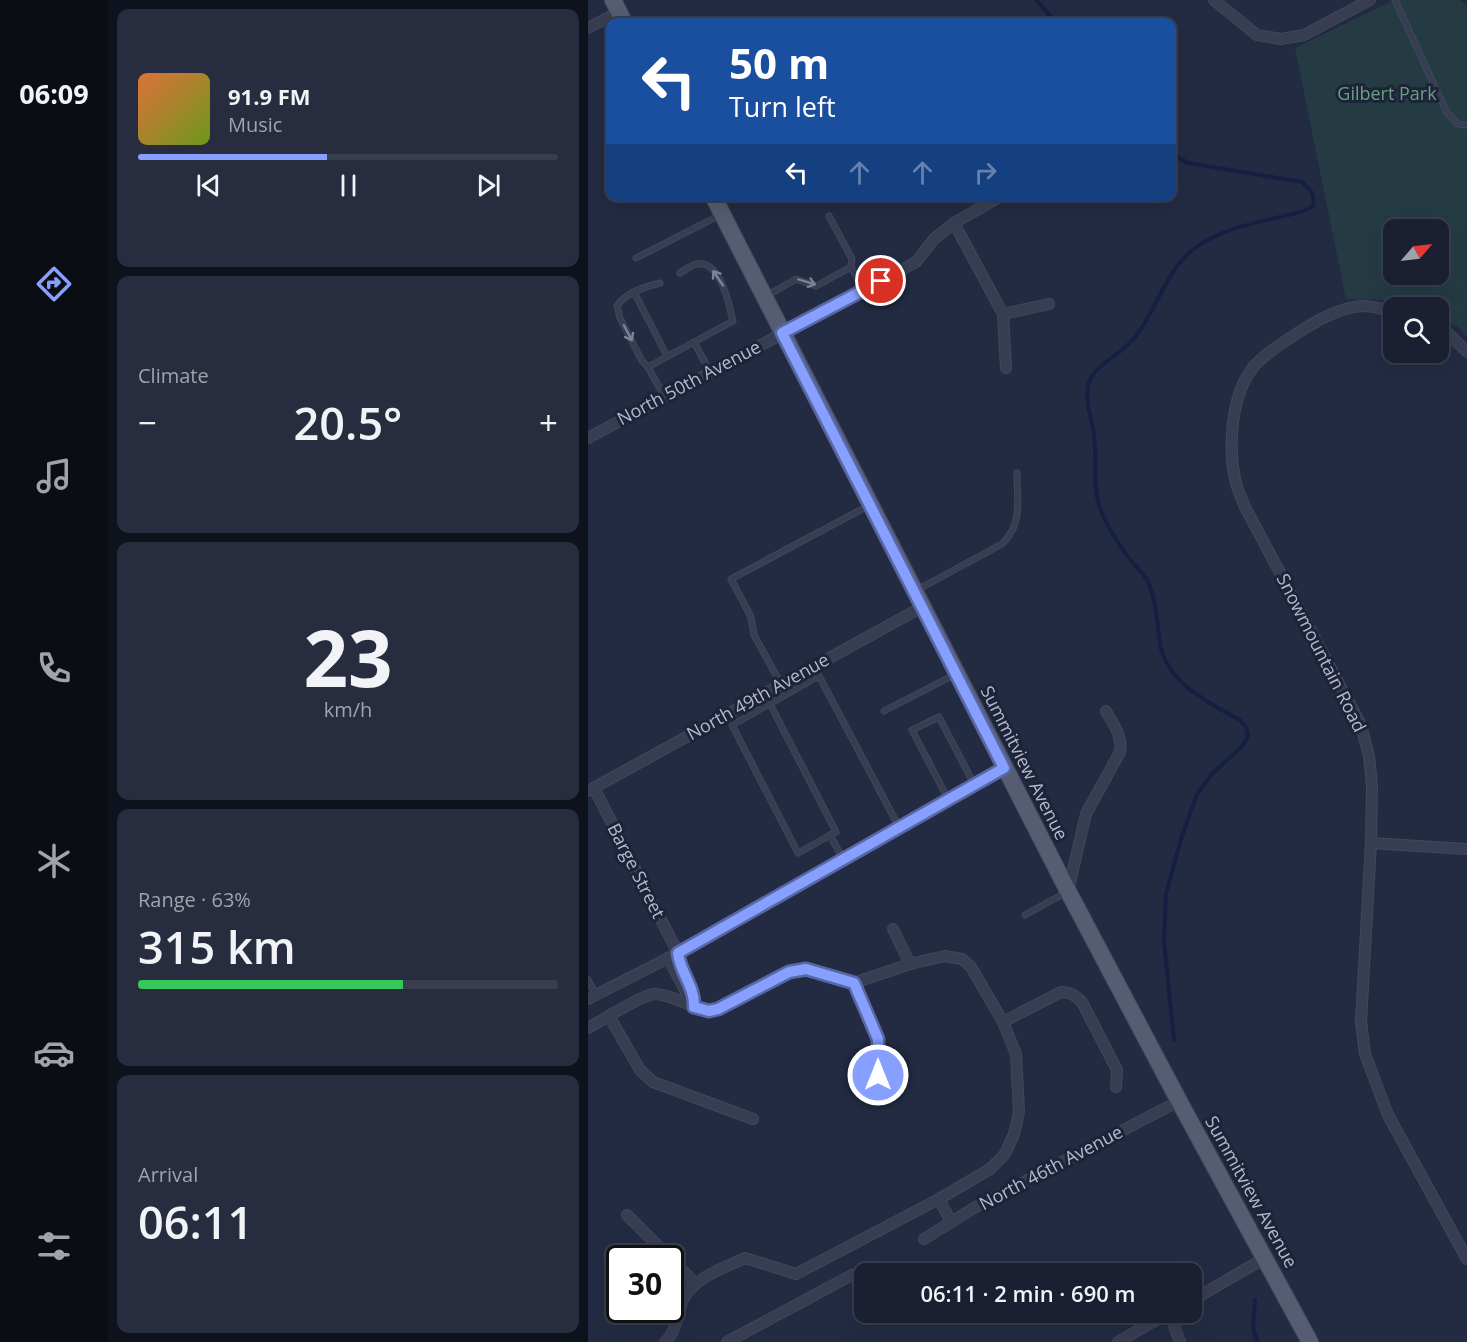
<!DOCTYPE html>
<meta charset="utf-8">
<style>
:root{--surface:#1a2032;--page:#272d3e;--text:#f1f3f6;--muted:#9fa3ac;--line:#383e4d;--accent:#879fff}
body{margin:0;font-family:"Open Sans",sans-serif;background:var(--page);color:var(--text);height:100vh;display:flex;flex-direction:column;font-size:22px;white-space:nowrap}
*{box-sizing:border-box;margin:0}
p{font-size:20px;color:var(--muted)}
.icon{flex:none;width:33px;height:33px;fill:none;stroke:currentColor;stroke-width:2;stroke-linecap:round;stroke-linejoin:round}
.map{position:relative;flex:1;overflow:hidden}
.side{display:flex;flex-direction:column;gap:9px;padding:9px;background:#0e121c;width:480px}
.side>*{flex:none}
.banner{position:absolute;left:18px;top:18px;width:570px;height:183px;border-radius:12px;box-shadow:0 6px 24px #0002,0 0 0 2px var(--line);background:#1a4fa0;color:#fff;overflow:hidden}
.needle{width:39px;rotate:62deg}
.tools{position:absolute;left:795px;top:219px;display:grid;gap:12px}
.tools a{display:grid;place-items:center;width:66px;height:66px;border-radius:12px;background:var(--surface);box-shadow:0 6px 24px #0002,0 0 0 2px var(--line);font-size:30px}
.speed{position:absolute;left:18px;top:1245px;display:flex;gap:12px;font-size:30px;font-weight:700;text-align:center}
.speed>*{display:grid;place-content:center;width:78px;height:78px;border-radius:50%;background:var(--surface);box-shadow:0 6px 24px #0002,0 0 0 2px var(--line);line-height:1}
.speed .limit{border:3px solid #111;border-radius:9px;background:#fff;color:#111}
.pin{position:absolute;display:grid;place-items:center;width:51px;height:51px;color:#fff;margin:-26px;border:3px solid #fff;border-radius:50%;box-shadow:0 2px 6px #0007}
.me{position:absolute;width:66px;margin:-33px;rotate:0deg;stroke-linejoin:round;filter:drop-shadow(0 0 4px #0008)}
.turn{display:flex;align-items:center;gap:21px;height:126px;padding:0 24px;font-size:27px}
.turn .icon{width:78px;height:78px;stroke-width:2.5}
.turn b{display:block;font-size:42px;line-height:51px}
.lanes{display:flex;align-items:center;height:57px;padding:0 24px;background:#0003;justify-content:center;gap:30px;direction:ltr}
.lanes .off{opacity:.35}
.big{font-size:45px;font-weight:600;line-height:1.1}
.side .widget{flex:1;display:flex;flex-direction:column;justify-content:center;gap:9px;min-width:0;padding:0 21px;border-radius:12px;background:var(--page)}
.side .dial{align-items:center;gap:0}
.dial b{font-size:78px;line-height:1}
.song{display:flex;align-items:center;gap:18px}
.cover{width:72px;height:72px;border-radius:9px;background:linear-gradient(135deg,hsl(20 70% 55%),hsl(80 70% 35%))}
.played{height:6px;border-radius:3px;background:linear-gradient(90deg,var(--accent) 45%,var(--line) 45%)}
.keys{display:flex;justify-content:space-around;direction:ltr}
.heat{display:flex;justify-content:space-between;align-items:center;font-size:33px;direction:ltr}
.charge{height:9px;border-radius:4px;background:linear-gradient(90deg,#34c759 63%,var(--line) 0)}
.trip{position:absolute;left:266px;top:1263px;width:348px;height:60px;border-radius:12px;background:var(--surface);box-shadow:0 6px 24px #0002,0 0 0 2px var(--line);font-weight:600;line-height:60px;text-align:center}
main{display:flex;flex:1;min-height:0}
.menu{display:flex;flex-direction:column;width:108px;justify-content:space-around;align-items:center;background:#0a0d14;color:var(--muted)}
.menu .icon{width:42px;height:42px}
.menu .on{color:var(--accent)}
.menu b{font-size:27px;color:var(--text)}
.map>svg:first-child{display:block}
</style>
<main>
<nav class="menu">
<b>06:09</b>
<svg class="icon on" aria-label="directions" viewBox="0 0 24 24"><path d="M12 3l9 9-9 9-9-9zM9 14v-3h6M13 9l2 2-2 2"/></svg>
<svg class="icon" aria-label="music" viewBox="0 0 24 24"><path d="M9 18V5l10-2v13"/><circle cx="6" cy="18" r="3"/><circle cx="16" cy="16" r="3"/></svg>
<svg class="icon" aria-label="phone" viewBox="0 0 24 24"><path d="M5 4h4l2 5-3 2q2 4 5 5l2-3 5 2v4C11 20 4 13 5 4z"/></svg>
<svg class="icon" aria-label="climate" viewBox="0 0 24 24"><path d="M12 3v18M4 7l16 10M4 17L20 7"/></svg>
<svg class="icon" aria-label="car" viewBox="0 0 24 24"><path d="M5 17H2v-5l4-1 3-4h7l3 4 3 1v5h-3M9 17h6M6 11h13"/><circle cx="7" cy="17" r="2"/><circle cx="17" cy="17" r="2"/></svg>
<svg class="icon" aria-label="filters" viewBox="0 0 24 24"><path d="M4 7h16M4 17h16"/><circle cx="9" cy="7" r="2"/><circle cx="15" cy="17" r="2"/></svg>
</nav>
<section class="side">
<div class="widget">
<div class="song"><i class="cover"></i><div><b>91.9 FM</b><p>Music</p></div></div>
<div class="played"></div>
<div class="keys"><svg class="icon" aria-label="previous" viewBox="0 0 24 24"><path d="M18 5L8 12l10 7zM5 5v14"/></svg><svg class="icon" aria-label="pause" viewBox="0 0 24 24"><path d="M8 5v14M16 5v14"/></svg><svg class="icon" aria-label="next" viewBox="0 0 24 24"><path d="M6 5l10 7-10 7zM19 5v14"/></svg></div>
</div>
<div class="widget"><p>Climate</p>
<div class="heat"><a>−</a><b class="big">20.5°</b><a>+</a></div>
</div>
<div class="widget dial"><b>23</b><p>km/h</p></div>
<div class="widget"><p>Range · 63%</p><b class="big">315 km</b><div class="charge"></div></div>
<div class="widget"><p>Arrival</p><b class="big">06:11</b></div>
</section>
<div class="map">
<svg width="879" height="1342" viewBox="0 0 879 1342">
<rect width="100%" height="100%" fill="#232b43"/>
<path fill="#253b44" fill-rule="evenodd" d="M806 0H872L879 6V337L870 327 851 317 850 308 831 307 796 300 758 299 707 48ZM806 230H850V274H806Z"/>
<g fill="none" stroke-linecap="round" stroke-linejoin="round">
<g stroke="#151f42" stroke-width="4">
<path d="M448 0 464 18 470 22"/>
<path d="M584 154 600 163 714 182C723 190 727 194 725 206L716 211C673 223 618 227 589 266 575 286 566 309 553 329 547 338 540 346 531 352 522 360 511 365 504 376 494 393 502 411 505 429 510 453 504 477 510 501 514 518 530 543 540 557 547 566 555 572 560 582 569 602 569 623 572 644 579 683 621 703 652 720L658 727 660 737 653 747 624 774 609 794 593 839 578 894 576 941 586 1040"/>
<path d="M667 1300 665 1328 669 1342"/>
</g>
<g stroke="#42475c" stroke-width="7">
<g id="service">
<path d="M807 0 859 113 870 124 879 125"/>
<path d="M241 216 264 259 263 267 275 290"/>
<path d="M48 258 132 215"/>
<path d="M46 292 79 356"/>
<path d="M180 295 208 279 228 286 263 267"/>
<path d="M106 342 122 372"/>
<path d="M60 367 54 361 32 318 29 306C39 292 56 287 72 283"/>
<path d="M76 396 60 367 145 321C141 305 133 260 109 264 103 265 97 270 92 273"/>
<path d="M329 590 414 544C435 524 429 500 429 473"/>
<path d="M193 684 166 635 163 617 143 579 280 506"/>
<path d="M182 704 248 832 210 853 144 725 231 676 311 827"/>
<path d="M296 711 366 675"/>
<path d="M360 799 324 730 351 717 386 784"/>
<path d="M242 835 255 859"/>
<path d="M437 915 477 893"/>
<path d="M0 980 8 995"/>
</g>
</g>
<g stroke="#42475c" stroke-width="12">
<g id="minor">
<path d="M626 0 669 35 693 39 716 35 782 0"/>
<path d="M0 28 31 12"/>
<path d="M366 223 415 314 418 368"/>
<path d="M806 312C796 309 784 306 774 306 753 307 728 321 711 332 696 342 679 352 667 365 643 393 640 445 647 479 649 489 654 500 658 509L773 725 781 756 784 786 783 843 773 1021 777 1054 800 1115 879 1259"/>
<path d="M415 314 461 304"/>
<path d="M850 328 862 335 879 352"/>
<path d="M0 438 328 262 346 239 366 223 413 196"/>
<path d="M6 788 90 953C92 973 107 986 106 1007L80 958"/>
<path d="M0 791 334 607"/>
<path d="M783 843 879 849"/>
<path d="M480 891 498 814 532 752C535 736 525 724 518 711"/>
<path d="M305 929 322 964"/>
<path d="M266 983 289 1039 290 1075"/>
<path d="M0 999 90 953 416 768"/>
<path d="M21 1016 52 1070 65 1082 165 1119"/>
<path d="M415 1022 473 992C482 992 487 995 494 1002L529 1070 528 1087"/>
<path d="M0 1028C13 1021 55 994 67 994 89 995 107 1013 130 1009L201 972 217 969 266 983 322 964 357 956 374 959 383 967 415 1022 428 1054 431 1112 426 1134 417 1154 402 1169 351 1199 208 1274 157 1258C136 1268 106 1277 95 1300 88 1315 90 1330 77 1342"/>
<path d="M351 1199 363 1222"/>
<path d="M39 1215 107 1283"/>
<path d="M336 1239 386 1208 591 1101"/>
<path d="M603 1301 677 1258"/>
<path d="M581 1313 592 1342"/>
<path d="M139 1342 264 1275"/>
<path d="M530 1342 582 1312"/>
</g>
</g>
<g stroke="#42475c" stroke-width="18">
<g id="primary">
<path d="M25 0 36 22"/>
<path d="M125 196 480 891 591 1101 722 1342"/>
</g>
</g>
<use href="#service" stroke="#383e52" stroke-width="5"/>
<use href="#minor" stroke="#383e52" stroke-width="10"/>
<use href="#primary" stroke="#565c72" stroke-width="16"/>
</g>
<defs><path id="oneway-shaft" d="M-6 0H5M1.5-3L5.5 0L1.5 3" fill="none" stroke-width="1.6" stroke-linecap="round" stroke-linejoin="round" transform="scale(1.5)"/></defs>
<g stroke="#7d8295">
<use href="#oneway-shaft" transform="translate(130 278) rotate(-124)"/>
<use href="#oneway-shaft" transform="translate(219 282) rotate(17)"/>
<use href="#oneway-shaft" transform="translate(40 333) rotate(62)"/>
</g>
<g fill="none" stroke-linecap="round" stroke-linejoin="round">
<g stroke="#5867a6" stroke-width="15">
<path id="route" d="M290 1075V1039L266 983 218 969 201 972 130 1009 121 1011 106 1007C107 986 92 973 90 953L416 768 194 333 293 281"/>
</g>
<use href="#route" stroke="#879fff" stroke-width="10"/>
</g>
<g text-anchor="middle" stroke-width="6" stroke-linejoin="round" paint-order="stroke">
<g font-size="18" fill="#6aa080" stroke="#1d2338">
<text x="799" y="100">Gilbert Park</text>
</g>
<g font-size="18" fill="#b5b9cc" stroke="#1d2338">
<text transform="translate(101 383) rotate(-28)" y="6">North 50th Avenue</text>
<text transform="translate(733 653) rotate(63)" y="6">Snowmountain Road</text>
<text transform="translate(170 697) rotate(-29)" y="6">North 49th Avenue</text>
<text transform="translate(436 763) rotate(63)" y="6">Summitview Avenue</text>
<text transform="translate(48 871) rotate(63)" y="6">Barge Street</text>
<text transform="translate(463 1168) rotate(-28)" y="6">North 46th Avenue</text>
<text transform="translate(663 1192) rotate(61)" y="6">Summitview Avenue</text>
</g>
</g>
</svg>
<div class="tools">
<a><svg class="needle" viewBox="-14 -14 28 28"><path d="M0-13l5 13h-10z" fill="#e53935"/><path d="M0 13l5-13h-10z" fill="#9fa3ac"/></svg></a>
<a><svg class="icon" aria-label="search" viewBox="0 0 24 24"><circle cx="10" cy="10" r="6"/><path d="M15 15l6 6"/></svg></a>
</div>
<div class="speed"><div class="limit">30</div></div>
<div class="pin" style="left:293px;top:281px;background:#d93025"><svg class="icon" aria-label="arrive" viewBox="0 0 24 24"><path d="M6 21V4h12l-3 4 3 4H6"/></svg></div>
<svg class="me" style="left:290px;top:1075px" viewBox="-20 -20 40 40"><circle r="17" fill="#879fff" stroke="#fff" stroke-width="3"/><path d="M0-11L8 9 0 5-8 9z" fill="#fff"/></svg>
<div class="trip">06:11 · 2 min · 690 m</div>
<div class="banner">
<div class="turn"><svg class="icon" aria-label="left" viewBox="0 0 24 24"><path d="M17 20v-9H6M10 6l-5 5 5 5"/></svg><div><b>50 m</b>Turn left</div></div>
<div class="lanes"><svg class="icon" aria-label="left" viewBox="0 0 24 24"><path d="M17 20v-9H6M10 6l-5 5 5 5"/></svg><svg class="icon off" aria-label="ahead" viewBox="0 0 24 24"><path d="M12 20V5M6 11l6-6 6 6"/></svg><svg class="icon off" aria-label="ahead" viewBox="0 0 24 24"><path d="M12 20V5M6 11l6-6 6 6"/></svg><svg class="icon off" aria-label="right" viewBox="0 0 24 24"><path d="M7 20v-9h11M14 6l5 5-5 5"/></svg></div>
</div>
</div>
</main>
